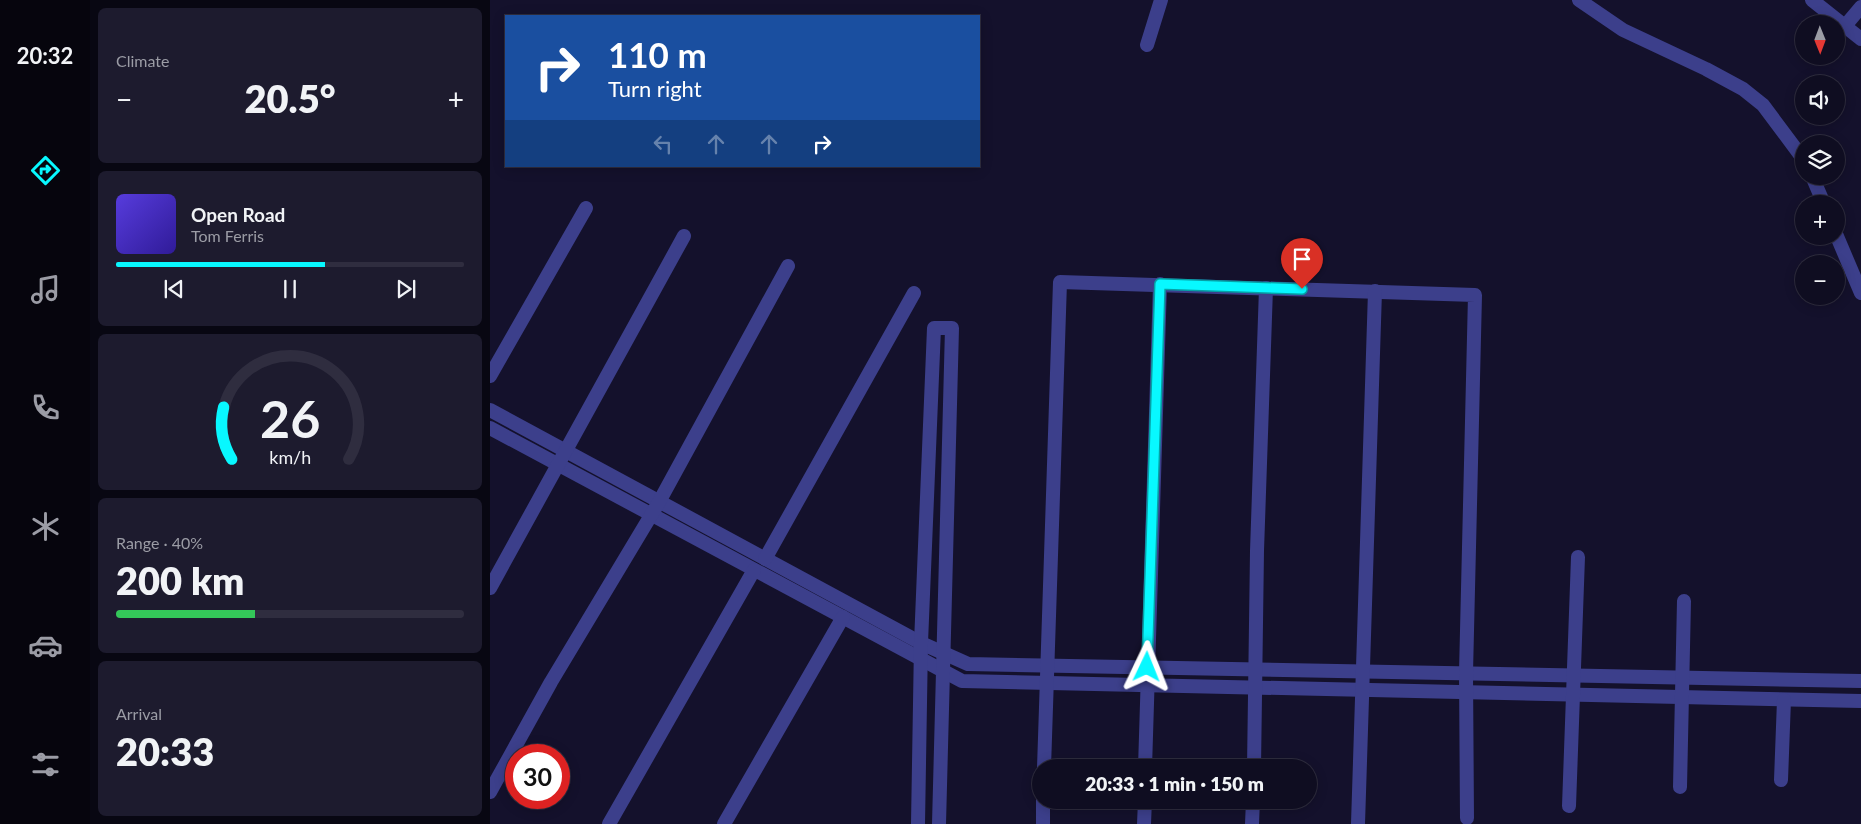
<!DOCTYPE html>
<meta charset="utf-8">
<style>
:root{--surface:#0f0d21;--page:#1d1b2e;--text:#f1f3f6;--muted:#9b9ca5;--line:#2f2d3f;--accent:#08f8ff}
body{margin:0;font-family:Lato,sans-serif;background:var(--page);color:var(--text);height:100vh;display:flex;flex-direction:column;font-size:19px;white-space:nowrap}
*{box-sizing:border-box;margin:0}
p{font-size:16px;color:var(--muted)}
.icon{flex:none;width:28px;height:28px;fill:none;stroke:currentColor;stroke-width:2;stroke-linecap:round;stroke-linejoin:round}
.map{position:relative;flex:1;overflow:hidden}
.details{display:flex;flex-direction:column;gap:8px;padding:8px;background:#080712;width:400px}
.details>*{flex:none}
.banner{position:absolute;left:15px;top:15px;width:475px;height:152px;border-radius:0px;box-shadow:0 2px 12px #0003,0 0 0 1px var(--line);background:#1a4fa0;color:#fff;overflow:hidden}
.needle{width:32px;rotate:179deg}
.controls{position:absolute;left:1305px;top:15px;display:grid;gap:10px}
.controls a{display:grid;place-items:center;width:50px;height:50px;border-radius:50%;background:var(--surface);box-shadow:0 2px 12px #0003,0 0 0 1px var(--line);font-size:25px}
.speed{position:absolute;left:15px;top:744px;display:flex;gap:10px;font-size:25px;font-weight:700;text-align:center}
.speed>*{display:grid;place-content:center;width:65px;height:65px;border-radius:50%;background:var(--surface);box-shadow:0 2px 12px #0003,0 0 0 1px var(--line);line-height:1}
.speed .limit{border:8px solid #d22;background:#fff;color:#111}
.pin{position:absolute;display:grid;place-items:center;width:42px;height:42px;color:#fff;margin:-51px -21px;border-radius:50% 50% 50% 0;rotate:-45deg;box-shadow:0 0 5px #0007}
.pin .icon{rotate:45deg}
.me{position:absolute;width:55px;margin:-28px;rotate:2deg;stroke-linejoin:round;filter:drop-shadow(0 0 4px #0008)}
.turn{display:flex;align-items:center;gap:18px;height:105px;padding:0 20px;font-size:22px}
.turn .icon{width:65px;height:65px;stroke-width:2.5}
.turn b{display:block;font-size:35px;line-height:42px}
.lanes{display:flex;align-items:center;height:48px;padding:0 20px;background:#0003;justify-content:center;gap:25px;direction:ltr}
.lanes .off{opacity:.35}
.big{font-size:38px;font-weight:800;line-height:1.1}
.details .card{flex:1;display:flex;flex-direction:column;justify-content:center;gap:8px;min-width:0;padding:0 18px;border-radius:8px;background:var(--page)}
.details .dial{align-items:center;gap:0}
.dial svg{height:130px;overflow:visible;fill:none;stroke:var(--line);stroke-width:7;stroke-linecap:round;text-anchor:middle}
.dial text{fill:var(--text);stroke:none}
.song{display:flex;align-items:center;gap:15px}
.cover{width:60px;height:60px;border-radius:8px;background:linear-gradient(135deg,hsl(250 70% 55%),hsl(250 70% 35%))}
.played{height:5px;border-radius:2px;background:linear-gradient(90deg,var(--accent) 60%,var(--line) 60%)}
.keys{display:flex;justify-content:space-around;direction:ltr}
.heat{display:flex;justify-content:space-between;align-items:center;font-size:28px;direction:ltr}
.charge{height:8px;border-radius:4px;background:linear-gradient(90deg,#34c759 40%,var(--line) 0)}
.trip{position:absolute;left:542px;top:759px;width:285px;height:50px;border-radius:25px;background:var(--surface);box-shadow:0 2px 12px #0003,0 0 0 1px var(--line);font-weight:800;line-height:50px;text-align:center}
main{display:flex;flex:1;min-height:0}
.menu{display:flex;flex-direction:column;width:90px;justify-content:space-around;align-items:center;background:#06050d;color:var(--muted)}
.menu .icon{width:35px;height:35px}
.menu .active{color:var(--accent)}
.menu b{font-size:22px;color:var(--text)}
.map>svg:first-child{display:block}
</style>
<main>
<nav class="menu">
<b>20:32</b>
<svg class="icon active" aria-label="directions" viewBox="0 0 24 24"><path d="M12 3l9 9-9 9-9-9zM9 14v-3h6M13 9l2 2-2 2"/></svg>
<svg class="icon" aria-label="music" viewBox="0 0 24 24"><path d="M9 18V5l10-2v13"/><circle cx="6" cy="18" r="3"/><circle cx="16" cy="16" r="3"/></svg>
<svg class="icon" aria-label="phone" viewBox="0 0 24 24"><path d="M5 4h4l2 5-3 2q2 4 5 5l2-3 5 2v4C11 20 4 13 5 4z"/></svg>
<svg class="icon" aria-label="climate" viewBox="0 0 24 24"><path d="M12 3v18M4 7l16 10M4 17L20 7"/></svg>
<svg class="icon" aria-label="car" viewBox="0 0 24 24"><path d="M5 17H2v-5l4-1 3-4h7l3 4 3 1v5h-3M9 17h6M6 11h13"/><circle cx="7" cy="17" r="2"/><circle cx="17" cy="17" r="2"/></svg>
<svg class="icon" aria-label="filters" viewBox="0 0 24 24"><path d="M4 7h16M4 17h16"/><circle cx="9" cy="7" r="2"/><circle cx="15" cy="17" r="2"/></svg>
</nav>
<section class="details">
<div class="card"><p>Climate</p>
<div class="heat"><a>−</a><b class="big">20.5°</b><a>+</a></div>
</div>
<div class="card">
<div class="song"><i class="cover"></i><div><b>Open Road</b><p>Tom Ferris</p></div></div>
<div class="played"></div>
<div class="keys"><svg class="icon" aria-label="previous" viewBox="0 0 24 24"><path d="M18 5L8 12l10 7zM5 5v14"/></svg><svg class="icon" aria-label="pause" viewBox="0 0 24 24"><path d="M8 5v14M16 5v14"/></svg><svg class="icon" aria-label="next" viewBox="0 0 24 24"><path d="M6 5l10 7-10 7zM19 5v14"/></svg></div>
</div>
<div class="card dial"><svg viewBox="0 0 100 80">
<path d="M14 69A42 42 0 1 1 86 69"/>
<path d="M14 69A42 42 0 0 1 9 37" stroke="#08f8ff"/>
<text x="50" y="56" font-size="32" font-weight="700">26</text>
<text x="50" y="72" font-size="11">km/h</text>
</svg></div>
<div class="card"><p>Range · 40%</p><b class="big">200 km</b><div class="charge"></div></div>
<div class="card"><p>Arrival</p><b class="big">20:33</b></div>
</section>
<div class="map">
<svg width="1371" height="824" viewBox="0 0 1371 824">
<rect width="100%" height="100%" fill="#14112c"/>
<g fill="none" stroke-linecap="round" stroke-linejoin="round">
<g stroke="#3c3f8b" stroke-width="14">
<path d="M1089 0 1133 30 1216 69 1253 89 1273 105 1314 160"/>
<path d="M1322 0 1371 39"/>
<path d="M1355 26 1371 7"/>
<path d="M657 45 671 0"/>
<path d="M1322 176 1334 204"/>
<path d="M1346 234 1371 293"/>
<path d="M0 376 96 208"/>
<path d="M0 410 431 643 478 664 1371 681"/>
<path d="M0 428 472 681 1371 701"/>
<path d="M275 559 424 293"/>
<path d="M0 588 194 236"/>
<path d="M554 768 570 282 985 295 976 673 977 818"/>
<path d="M655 768 670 284"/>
<path d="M764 768 767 551 776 288"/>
<path d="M1291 780 1294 700"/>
<path d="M1190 787 1194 601"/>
<path d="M0 792 61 682 169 502 298 266"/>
<path d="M1079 806 1088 557"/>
<path d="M119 824 264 570"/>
<path d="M234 824 353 617"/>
<path d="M428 824 431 643 444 328H462L449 824"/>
<path d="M553 824V800"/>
<path d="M654 824 655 800"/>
<path d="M762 824 763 800"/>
<path d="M868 824 885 291"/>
</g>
</g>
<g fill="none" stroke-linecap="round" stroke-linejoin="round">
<g stroke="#05a1a6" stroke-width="12">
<path id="route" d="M657 667 670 284 812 289"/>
</g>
<use href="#route" stroke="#08f8ff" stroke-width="9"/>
</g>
</svg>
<div class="controls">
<a><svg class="needle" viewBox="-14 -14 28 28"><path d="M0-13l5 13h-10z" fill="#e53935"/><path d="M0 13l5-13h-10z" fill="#9b9ca5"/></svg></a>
<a><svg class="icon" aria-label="sound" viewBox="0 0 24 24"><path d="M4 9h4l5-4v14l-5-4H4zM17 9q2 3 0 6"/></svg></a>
<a><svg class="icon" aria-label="layers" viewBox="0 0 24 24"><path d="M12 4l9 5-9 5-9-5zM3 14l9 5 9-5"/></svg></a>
<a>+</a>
<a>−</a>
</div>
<div class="speed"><div class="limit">30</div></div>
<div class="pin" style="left:812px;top:289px;background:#d93025"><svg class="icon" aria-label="arrive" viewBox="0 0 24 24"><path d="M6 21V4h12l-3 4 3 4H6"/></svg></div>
<svg class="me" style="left:657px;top:667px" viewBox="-20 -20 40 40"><path d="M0-17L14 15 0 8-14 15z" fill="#08f8ff" stroke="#fff" stroke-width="4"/></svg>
<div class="trip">20:33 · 1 min · 150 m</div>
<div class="banner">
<div class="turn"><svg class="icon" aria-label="right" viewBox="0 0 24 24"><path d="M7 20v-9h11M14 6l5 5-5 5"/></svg><div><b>110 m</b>Turn right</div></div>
<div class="lanes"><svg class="icon off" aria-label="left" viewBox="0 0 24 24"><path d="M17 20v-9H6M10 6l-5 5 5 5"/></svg><svg class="icon off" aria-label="ahead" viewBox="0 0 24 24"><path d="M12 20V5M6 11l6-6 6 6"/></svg><svg class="icon off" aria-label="ahead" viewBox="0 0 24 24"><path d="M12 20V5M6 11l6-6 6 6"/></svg><svg class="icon" aria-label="right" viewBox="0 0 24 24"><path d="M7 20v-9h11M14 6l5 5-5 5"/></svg></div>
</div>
</div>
</main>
